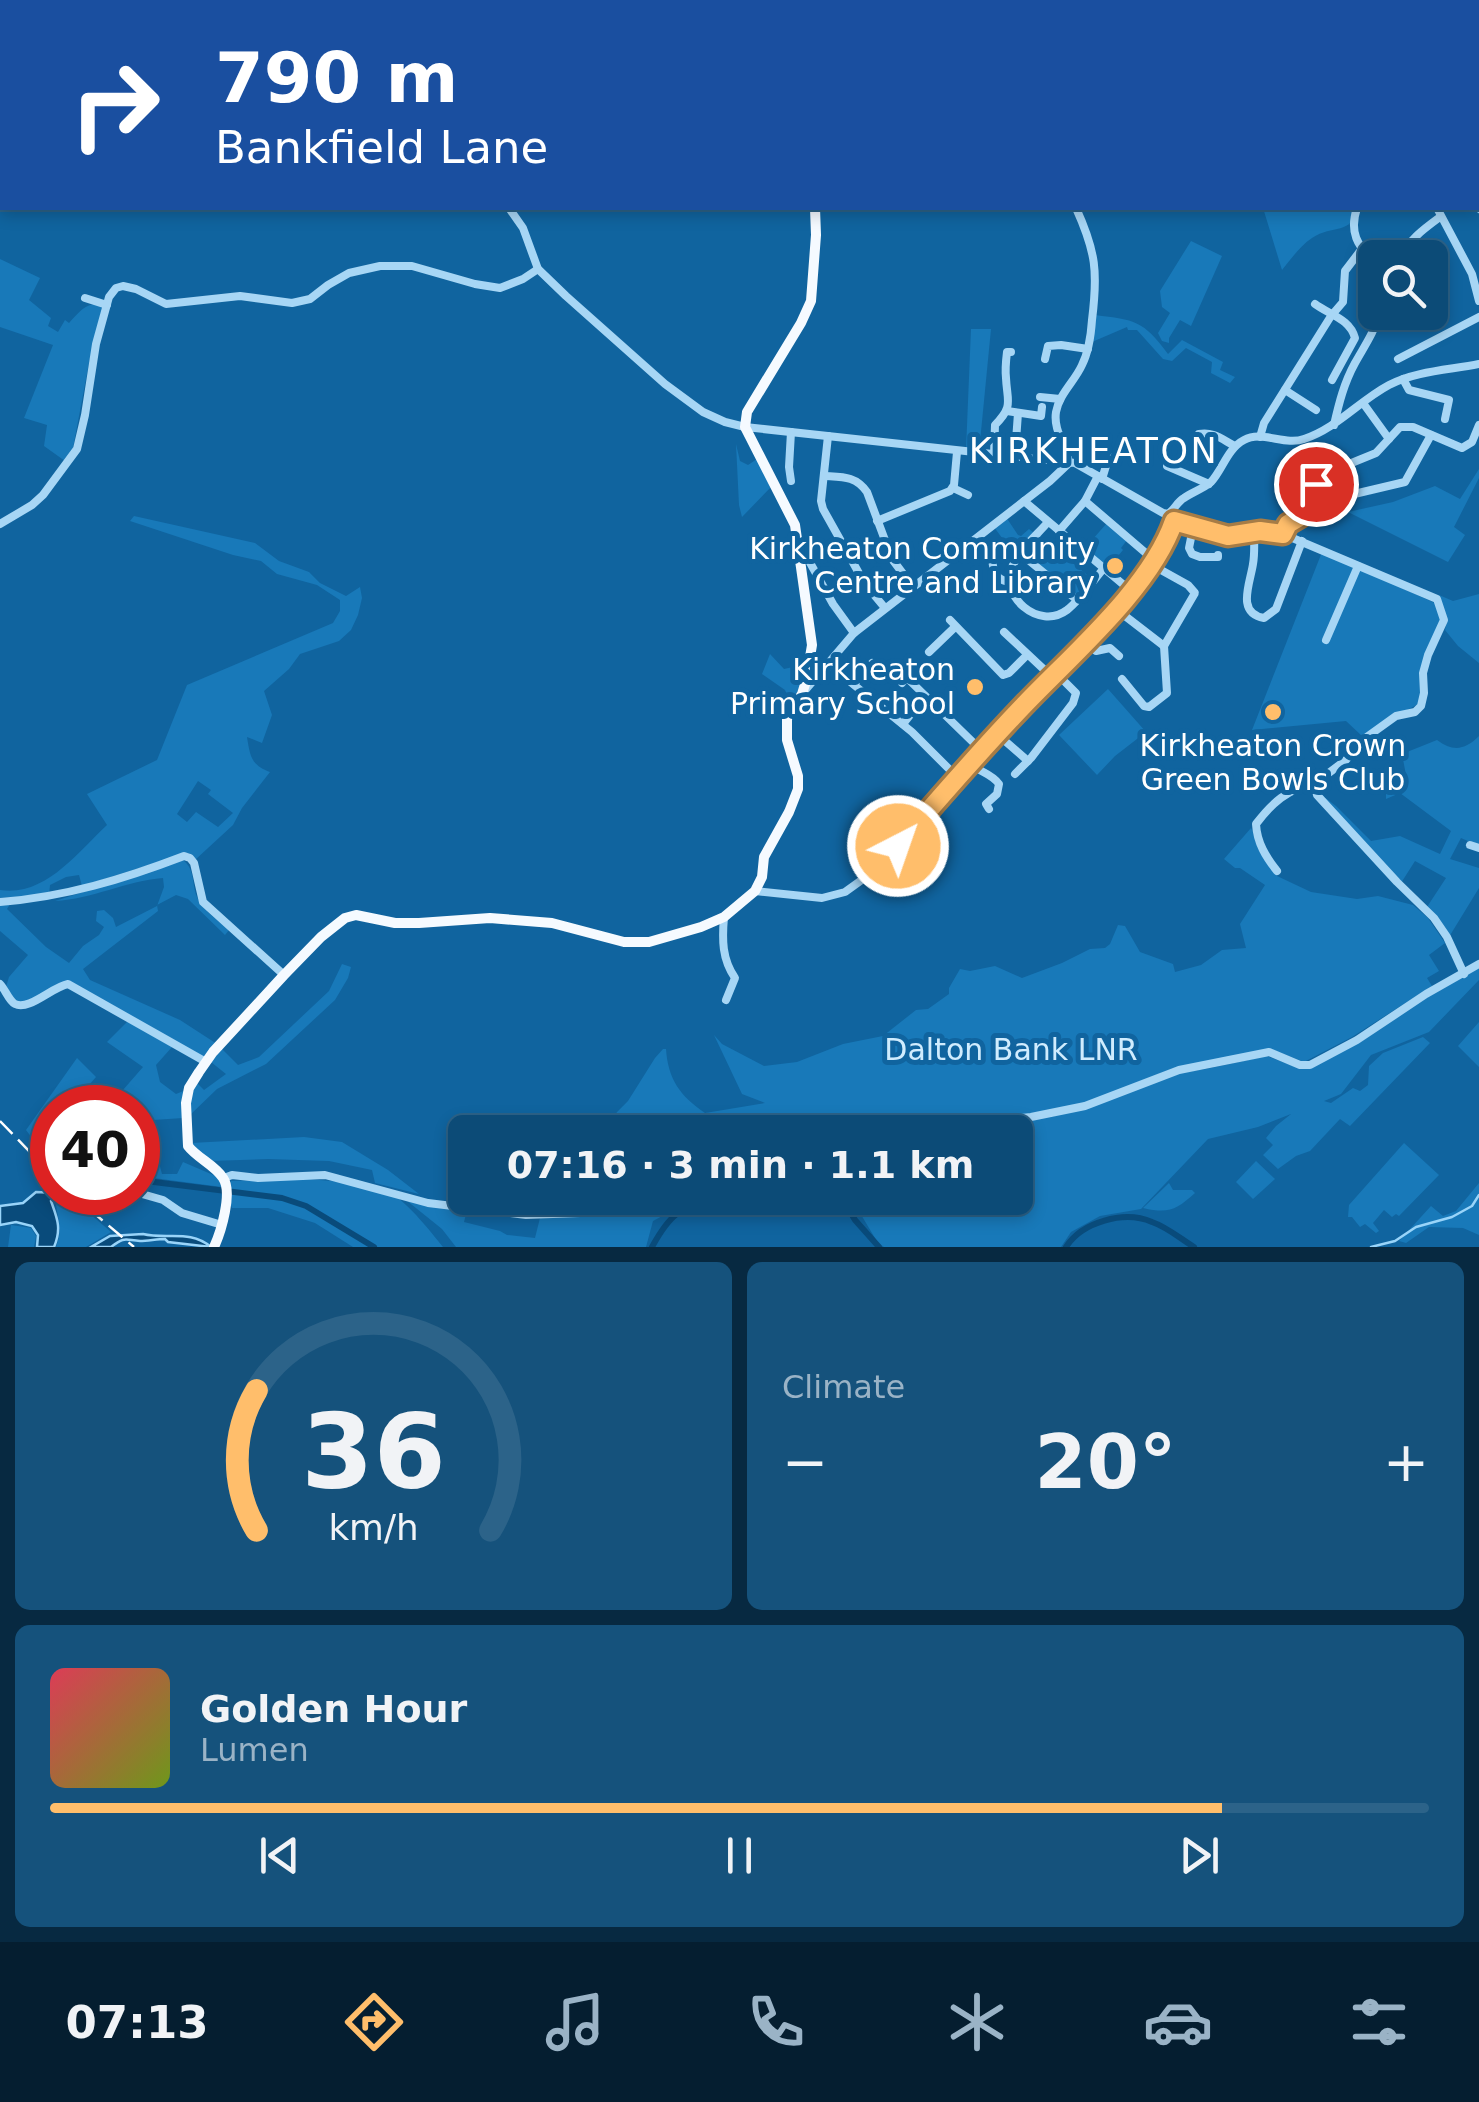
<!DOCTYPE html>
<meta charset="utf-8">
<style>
:root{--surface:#0c4b77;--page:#15527c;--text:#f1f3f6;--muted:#9ab3c6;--line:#2c6389;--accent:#ffbe6b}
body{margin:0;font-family:"DejaVu Sans",sans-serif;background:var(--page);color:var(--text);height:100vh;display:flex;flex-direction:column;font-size:38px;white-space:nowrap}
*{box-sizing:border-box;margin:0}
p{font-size:32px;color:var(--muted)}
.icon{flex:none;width:55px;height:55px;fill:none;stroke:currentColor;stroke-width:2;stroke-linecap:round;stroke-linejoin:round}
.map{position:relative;height:1247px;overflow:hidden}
.panel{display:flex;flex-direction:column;gap:15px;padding:15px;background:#072941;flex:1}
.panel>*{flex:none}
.banner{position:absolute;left:0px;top:0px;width:1480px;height:210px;box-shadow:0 5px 15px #0003,0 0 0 2px var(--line);background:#1a4fa0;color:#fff;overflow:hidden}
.buttons{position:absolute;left:1358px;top:240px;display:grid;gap:20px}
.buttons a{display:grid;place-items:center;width:90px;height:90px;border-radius:15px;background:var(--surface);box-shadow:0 5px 15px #0003,0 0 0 2px var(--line);font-size:50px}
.speed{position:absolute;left:30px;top:1085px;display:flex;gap:20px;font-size:50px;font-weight:700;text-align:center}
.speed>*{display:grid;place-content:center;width:130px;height:130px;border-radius:50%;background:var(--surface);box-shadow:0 5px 15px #0003,0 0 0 2px var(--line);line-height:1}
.speed .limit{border:15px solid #d22;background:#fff;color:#111}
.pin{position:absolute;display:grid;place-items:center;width:85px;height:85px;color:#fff;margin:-42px;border:5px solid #fff;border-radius:50%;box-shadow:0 2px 10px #0007}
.me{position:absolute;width:110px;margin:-55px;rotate:41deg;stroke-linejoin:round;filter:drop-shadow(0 0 8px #0008)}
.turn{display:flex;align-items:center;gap:35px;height:210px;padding:0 50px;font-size:45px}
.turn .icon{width:130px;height:130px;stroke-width:2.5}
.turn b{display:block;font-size:70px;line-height:85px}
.big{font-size:75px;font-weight:600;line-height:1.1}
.panel .card{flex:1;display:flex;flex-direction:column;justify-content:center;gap:15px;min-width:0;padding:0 35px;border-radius:15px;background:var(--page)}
.panel .dial{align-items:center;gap:0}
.dial svg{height:260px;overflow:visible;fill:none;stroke:var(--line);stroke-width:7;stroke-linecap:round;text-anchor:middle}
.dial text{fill:var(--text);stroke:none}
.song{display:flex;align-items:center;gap:30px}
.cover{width:120px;height:120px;border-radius:15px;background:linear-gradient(135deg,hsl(350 70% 55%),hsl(80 70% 35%))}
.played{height:10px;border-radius:5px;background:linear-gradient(90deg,var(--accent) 85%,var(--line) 85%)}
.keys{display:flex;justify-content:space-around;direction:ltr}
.heat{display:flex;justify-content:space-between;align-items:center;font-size:55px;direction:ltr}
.panel .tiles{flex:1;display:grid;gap:15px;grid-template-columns:1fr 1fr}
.card:last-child{grid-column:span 2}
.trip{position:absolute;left:448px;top:1115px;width:585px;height:100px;border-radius:15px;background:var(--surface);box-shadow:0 5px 15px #0003,0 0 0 2px var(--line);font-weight:600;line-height:100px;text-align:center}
.tabs{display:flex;height:160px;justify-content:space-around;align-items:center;background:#051e30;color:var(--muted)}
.tabs .icon{width:70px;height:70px}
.tabs .active{color:var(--accent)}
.tabs b{font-size:45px;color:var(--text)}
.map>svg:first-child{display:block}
</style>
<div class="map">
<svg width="1479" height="1247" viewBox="0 0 1479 1247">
<rect width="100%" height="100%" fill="#10649f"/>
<g fill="#1879b9" fill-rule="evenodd">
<path d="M1263 208H1358C1351 236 1333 224 1312 238 1300 246 1291 259 1282 270Z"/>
<path d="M1191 241 1222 256 1191 326 1180 320 1169 338V343L1162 341 1158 333 1170 313 1162 307 1160 291Z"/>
<path d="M0 259 40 278 29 300 51 318 48 326 58 332 65 320 69 323C80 311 86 302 103 304L89 363 73 448 65 461 44 446 47 425 24 418 53 345 0 327Z"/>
<path d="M1095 315C1135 320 1143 320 1168 354L1182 340 1223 362 1220 370 1235 377 1230 383 1211 373 1212 362 1186 348 1172 361 1163 359 1137 330H1128L1127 327 1092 342Z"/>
<path d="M971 329H991L979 452 966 450Z"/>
<path d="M736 444 740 461 748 465 757 459 773 485 742 517 739 505Z"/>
<path d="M1479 469V478L1454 527 1465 535 1448 562 1348 512 1393 502 1435 486 1460 499Z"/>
<path d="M134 516 255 543 279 561 309 572 320 583 346 596 360 587 362 598 358 615 351 630 339 641 300 654 289 669 264 691 272 715 262 743 247 737C250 756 251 765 270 772L242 808 233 825 195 860 193 855 187 853 82 886 79 875 66 877 50 885 49 895 0 898V890C45 897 77 853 107 825L87 794 157 760 187 685 333 623 340 611V600L317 585 277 574 261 561 233 555 130 521ZM198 781 211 790 208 794 233 813 218 827 196 812 187 822 177 814Z"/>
<path d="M1006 517 1018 535 1021 536 1029 529 1034 533 1021 547 1011 538 1005 542 994 527Z"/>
<path d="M1107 523 1127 540 1121 548 1123 550 1108 568 1085 548Z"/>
<path d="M1040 536 1091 578 1076 596 1025 554Z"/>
<path d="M1322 552 1435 603 1441 619 1426 653 1422 695 1418 704 1362 736 1346 721 1252 730Z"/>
<path d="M1479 594V663L1458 646 1445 630 1447 620 1438 597 1439 595 1453 601Z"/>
<path d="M770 654 784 669 793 667 798 661H808L803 680 791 704 785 690 762 674Z"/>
<path d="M1108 689 1146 732 1115 756 1097 775 1059 735Z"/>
<path d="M1479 736V846L1461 838 1450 859 1479 868V888L1449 937 1427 907 1446 878 1415 861 1401 883 1319 793 1336 806 1371 841 1400 836 1440 854 1451 831 1400 793 1386 799V784H1367L1359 781 1361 778 1406 775 1402 754 1437 740C1453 752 1465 750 1479 736Z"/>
<path d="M1251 828C1255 835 1255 843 1259 850 1264 860 1273 866 1277 876L1311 892 1357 899 1378 896 1413 905 1428 918 1445 943 1429 955 1439 971 1427 978 1432 986 1352 1037 1304 1062 1271 1049 1171 1069 1101 1097 1034 1119 1180 1073 1206 1069 1267 1056 1301 1069 1312 1067 1362 1041 1426 998 1479 967V980L1429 1032 1371 1055 1341 1094 1324 1101 1331 1103 1353 1088 1360 1091 1368 1085 1369 1066 1383 1053 1423 1037 1430 1043 1350 1126 1340 1119 1310 1151 1296 1156 1278 1169 1263 1155 1273 1145 1266 1138 1276 1126 1291 1114 1258 1127 1208 1139 1141 1209 1100 1216 1071 1232 1061 1247H884L878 1243 851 1198H1015V1132H638L639 1115 622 1132H607L617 1112 628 1101 655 1058 663 1049H666C668 1079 680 1096 705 1113L765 1103 742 1094 714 1035 722 1044 764 1066 797 1062 843 1044 883 1036 916 1010 928 1009 949 994V988L960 969 970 971 995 966 1022 978 1062 963 1090 949 1105 948 1110 944 1118 925 1125 926 1140 952 1173 964 1175 972 1201 965 1222 950 1246 948 1240 924 1265 885 1240 868H1235L1224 859Z"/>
<path d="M183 860C196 870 191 885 198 899 204 911 219 921 229 930L225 935 188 899 176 895 157 905 158 911 83 969 90 980 180 1020 217 1044 205 1058 69 981C50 984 38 1002 18 1004L6 987 9 977 28 955 0 931V905L10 904 7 909 46 947 69 963 83 946 99 935 104 927 96 921 97 911 104 910 113 918 116 927 157 906 164 887 163 878C126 881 92 899 55 901Z"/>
<path d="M342 964 351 967 348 978 335 1000 266 1064 217 1089 190 1115 191 1094 196 1082 204 1090 226 1074 211 1062 222 1049 238 1065 259 1057 329 991Z"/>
<path d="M128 1021 172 1047 156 1065 160 1082 176 1094 186 1090 183 1118 138 1121V1108H52V1165L26 1130 77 1058 96 1077 89 1085 116 1098 143 1067 107 1042Z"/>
<path d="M1479 1022V1067L1458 1046Z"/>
<path d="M304 1137 342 1142 388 1170 419 1194 375 1183 372 1170 329 1161 268 1159 209 1161 191 1143Z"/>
<path d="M1404 1143 1439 1175 1399 1216 1396 1214 1392 1217 1384 1210 1373 1223 1379 1231 1376 1233 1365 1224 1360 1227 1352 1217H1348L1349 1205Z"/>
<path d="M138 1159H158L162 1174H177L183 1162 218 1177 222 1187 138 1176Z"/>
<path d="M1256 1161 1275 1179 1253 1199 1236 1182Z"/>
<path d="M304 1179C330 1181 369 1182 392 1194 409 1204 431 1232 443 1247H353L315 1223 268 1208H232L229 1201 231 1181Z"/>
<path d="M1169 1183 1173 1190H1192L1195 1193C1176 1210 1169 1214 1143 1208Z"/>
<path d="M1479 1183V1235L1463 1228 1429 1227 1406 1243 1399 1241 1431 1206 1443 1216 1456 1211Z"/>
<path d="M56 1193H66L111 1232 86 1247H56C65 1225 54 1214 56 1193Z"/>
<path d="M645 1198H705L681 1206 653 1221 646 1247H456L442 1229 406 1200 467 1210 464 1222 500 1231 507 1235 535 1238 540 1218 586 1216Z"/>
<path d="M11 1225 31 1228 36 1236 34 1247H8Z"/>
</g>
<g fill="#094b7b" stroke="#99d4f9" stroke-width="2.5">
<path d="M36 1192 56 1193 51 1201C57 1218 62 1228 54 1247H37L38 1235 32 1226 16 1222 0 1225V1206L23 1203Z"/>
<path d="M143 1234C167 1240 190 1229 211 1247L168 1242 165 1239C157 1239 148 1241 140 1241 125 1240 125 1236 111 1247H91L110 1236Z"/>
</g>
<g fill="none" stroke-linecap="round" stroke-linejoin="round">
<g stroke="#99d4f9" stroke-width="2.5">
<path d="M1478 145 1479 143"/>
<path d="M1474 208 1479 212"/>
<path d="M1371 1247 1395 1241 1416 1227 1452 1217 1472 1206 1479 1195"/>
</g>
<g stroke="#094b7b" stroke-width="6">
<path d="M138 1180 282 1198 306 1206 374 1247"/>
<path d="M842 1198 855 1220 879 1247"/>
<path d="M652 1247C673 1209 680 1210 719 1198"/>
<path d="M1066 1247C1082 1222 1124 1210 1152 1222 1167 1227 1181 1239 1194 1247"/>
</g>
<g stroke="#a7d6f5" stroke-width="8">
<path d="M406 0V2"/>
<path d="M448 0 449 2"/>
<path d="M1395 0V2"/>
<path d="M15 2 16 0"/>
<path d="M467 2 473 0"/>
<path d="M564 2 566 0"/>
<path d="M509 208 523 228 538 269 566 296 665 384 703 412 725 422 745 427 1075 463 1163 513 1168 514 1171 518 1184 525 1227 536 1254 531 1283 534 1437 599 1444 620 1428 655 1423 673 1424 693 1421 706 1415 712 1396 716 1364 739 1346 760 1314 784 1317 795 1397 882 1434 918 1447 937 1464 974"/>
<path d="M1357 208C1349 232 1357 246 1375 262"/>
<path d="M1437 208 1472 274 1479 301"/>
<path d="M1401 258C1408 240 1425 228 1440 217"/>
<path d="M85 298 107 305"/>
<path d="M1315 304C1330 315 1350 319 1355 338L1332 380"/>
<path d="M1045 359 1048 346 1061 345 1088 349"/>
<path d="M1398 359 1479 317"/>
<path d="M1403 379 1409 390 1449 400 1445 419"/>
<path d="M1285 390 1316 410"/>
<path d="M1040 397 1060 399"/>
<path d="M1363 403 1389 439"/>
<path d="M1007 411 1041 416 1042 407"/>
<path d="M1018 413 1016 441 1026 443"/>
<path d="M1334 425C1339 403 1344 383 1355 363 1365 345 1374 333 1380 312"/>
<path d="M1199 434C1213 431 1223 440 1235 446"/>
<path d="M828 436 821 501 823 509 865 584 885 608"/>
<path d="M1260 437 1264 423 1331 316 1343 302 1345 271 1361 250"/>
<path d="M994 455 995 425C1014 406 1007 401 1006 378 1005 369 1006 360 1007 352H1011"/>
<path d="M1168 458 1167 466 1209 484"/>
<path d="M1069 463C1067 445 1053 432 1056 412 1059 394 1075 381 1082 365 1089 351 1091 335 1092 320 1098 272 1096 252 1076 208"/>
<path d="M1338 470 1342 488 1350 495 1405 482 1431 435"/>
<path d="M825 476C843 477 856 476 867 492L892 559 913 587"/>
<path d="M1102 479 1109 456"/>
<path d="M791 481 789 467 791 432"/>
<path d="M953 488 968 495"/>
<path d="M1024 501 1131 591"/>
<path d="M1085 501 1154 560"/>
<path d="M1168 514C1175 509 1177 502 1184 498 1192 492 1203 489 1211 482 1223 469 1227 449 1244 440 1262 430 1285 446 1304 439 1337 428 1359 401 1389 385 1416 371 1449 370 1479 364"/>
<path d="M1300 517 1302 502 1309 488 1349 464 1376 453 1400 427H1413L1462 448 1472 442 1479 425"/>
<path d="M877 521 950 491 954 485 957 452"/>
<path d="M1048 522C1037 535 1020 549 1013 565 998 596 1039 631 1067 610 1081 599 1093 581 1104 568"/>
<path d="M0 524 32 505 43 495 77 449 85 415 96 344 109 297 116 288 123 286 136 289 166 304 240 296 292 303 310 299 328 285 349 273 380 266H412L475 284 500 288 523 279 538 269"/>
<path d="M1193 528 1189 548 1192 554 1200 557H1218V555"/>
<path d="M1059 531 1085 501 1098 476"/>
<path d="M1254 531C1254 542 1255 553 1253 564 1250 584 1236 613 1264 618L1276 609 1302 541"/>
<path d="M1283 534 1293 519 1316 514H1339"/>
<path d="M1021 554 1077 600"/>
<path d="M808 559 833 604 854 633"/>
<path d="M992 560C994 573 995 579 1009 582"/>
<path d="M1116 609 1164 646"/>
<path d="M950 620 1003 675 1009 673 1027 655"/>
<path d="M1004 632 1052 677"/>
<path d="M1326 640 1358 566"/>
<path d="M1085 641 1096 651 1110 648 1119 656"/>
<path d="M929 652 955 627"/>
<path d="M827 663 912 732 958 778"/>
<path d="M1122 679 1144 706 1149 707 1167 693 1164 646 1195 593 1188 585 1152 565"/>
<path d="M902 683 906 677 982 751"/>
<path d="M854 684 872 663"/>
<path d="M802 694 854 633 1050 481 1069 463"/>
<path d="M903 724 925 696"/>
<path d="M997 734 1028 761"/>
<path d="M971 764C979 772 991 773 999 784L997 794 986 804 989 809"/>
<path d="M1015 774 1031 758 1073 703 1076 693 1066 683"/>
<path d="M1470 845 1479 848"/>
<path d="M1277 871C1266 857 1257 843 1256 824 1271 804 1288 788 1314 784"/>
<path d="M755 891 822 898 845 892 877 869 990 741 1116 609 1152 565 1174 521"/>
<path d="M0 902C65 897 124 879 184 856L190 858 194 863 203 902 284 975"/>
<path d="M724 917C722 940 722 959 735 978L726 1000"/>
<path d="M0 984C5 989 9 1001 15 1004 29 1011 52 987 68 984L206 1062"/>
<path d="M907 1132 927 1127 1031 1117 1085 1106 1179 1070 1269 1052 1300 1065H1310L1357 1040 1426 994 1479 964"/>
<path d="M224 1178 232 1175 258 1178 325 1175 428 1203 526 1215 580 1213 633 1198"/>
<path d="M135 1192 163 1200 182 1213 222 1225"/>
</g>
<g stroke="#f5faff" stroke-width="10">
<path d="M896 0 897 2"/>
<path d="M214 1247C221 1232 233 1192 223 1178 215 1165 197 1158 188 1146L186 1103 189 1088 199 1072 213 1052 284 975 321 937 345 918 356 915 395 923H419L490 918 552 923 624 942H649L701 927 724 917 755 891 762 877 764 857 789 812 798 789V776L787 740V718L802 694 806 681 812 645 795 525 745 427 747 412 801 323 811 301 816 235 815 208"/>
</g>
<g stroke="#fff" stroke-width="2.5" stroke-dasharray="18 8" stroke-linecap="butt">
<path d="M0 1121 52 1175"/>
<path d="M69 1192 134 1247"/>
</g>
</g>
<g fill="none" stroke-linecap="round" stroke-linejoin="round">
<g stroke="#a67c46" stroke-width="25">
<path id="route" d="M898 846C940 797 982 749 1026 703 1074 653 1151 587 1174 521L1228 536 1260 531 1283 534 1288 524 1300 517C1302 504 1304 491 1316 484"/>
</g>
<use href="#route" stroke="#ffbe6b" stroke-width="18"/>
</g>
<g fill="#ffbe6b" stroke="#10649f" stroke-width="4">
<circle cx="1115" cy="566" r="10"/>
<circle cx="975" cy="687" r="10"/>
<circle cx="1273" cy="712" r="10"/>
</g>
<g text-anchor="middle" stroke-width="10" stroke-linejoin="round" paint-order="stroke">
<g font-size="30" fill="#fff" stroke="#10649f" text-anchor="end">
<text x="1095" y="559">Kirkheaton Community<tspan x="1095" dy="34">Centre and Library</tspan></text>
<text x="955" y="680">Kirkheaton<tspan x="955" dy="34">Primary School</tspan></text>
<text x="1273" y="756" text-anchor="middle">Kirkheaton Crown<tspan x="1273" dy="34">Green Bowls Club</tspan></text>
</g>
<g font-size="30" fill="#d0ecfe" stroke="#10649f">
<text x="1011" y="1060">Dalton Bank LNR</text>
</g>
<g font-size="35" letter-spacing="2.5" fill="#fff" stroke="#10649f">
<text x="1094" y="463">KIRKHEATON</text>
</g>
</g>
</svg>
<div class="buttons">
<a><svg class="icon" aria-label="search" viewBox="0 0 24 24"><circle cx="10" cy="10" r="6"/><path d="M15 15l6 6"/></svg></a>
</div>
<div class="speed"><div class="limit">40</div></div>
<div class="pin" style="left:1316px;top:484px;background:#d93025"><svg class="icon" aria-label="arrive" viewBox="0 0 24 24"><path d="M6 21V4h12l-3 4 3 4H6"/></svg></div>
<svg class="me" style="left:898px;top:846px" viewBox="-20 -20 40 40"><circle r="17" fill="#ffbe6b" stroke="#fff" stroke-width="3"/><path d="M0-11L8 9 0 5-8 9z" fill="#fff"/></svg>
<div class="trip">07:16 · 3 min · 1.1 km</div>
<div class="banner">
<div class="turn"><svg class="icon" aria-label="right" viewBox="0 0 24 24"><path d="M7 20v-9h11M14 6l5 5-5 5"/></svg><div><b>790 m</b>Bankfield Lane</div></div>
</div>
</div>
<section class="panel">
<div class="tiles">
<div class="card dial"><svg viewBox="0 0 100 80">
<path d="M14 69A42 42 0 1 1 86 69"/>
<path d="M14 69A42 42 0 0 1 14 26" stroke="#ffbe6b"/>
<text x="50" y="56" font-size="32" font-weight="700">36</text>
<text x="50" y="72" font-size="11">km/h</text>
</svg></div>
<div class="card"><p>Climate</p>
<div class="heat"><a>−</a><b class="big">20°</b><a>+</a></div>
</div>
<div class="card">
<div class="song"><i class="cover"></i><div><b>Golden Hour</b><p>Lumen</p></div></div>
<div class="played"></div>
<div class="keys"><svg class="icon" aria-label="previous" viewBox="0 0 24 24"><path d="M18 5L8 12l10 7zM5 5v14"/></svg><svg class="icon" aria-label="pause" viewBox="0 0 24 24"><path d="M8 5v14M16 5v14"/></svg><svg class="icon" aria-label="next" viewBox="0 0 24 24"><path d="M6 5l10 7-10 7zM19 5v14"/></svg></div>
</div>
</div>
</section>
<nav class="tabs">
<b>07:13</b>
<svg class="icon active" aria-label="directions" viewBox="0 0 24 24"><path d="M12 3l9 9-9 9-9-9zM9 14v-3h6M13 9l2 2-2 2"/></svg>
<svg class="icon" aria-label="music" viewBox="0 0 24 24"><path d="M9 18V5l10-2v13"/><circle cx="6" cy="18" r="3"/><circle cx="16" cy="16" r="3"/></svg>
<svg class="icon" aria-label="phone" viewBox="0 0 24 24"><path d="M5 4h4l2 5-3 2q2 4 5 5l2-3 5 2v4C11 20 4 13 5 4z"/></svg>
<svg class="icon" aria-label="climate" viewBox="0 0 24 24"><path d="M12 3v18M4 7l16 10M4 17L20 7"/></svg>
<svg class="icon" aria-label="car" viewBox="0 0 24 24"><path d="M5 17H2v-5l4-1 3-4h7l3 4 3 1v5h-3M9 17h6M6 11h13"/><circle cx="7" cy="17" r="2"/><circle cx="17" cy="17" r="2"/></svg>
<svg class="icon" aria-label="filters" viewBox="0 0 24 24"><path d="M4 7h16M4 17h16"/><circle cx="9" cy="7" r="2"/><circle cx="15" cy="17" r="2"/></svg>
</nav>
